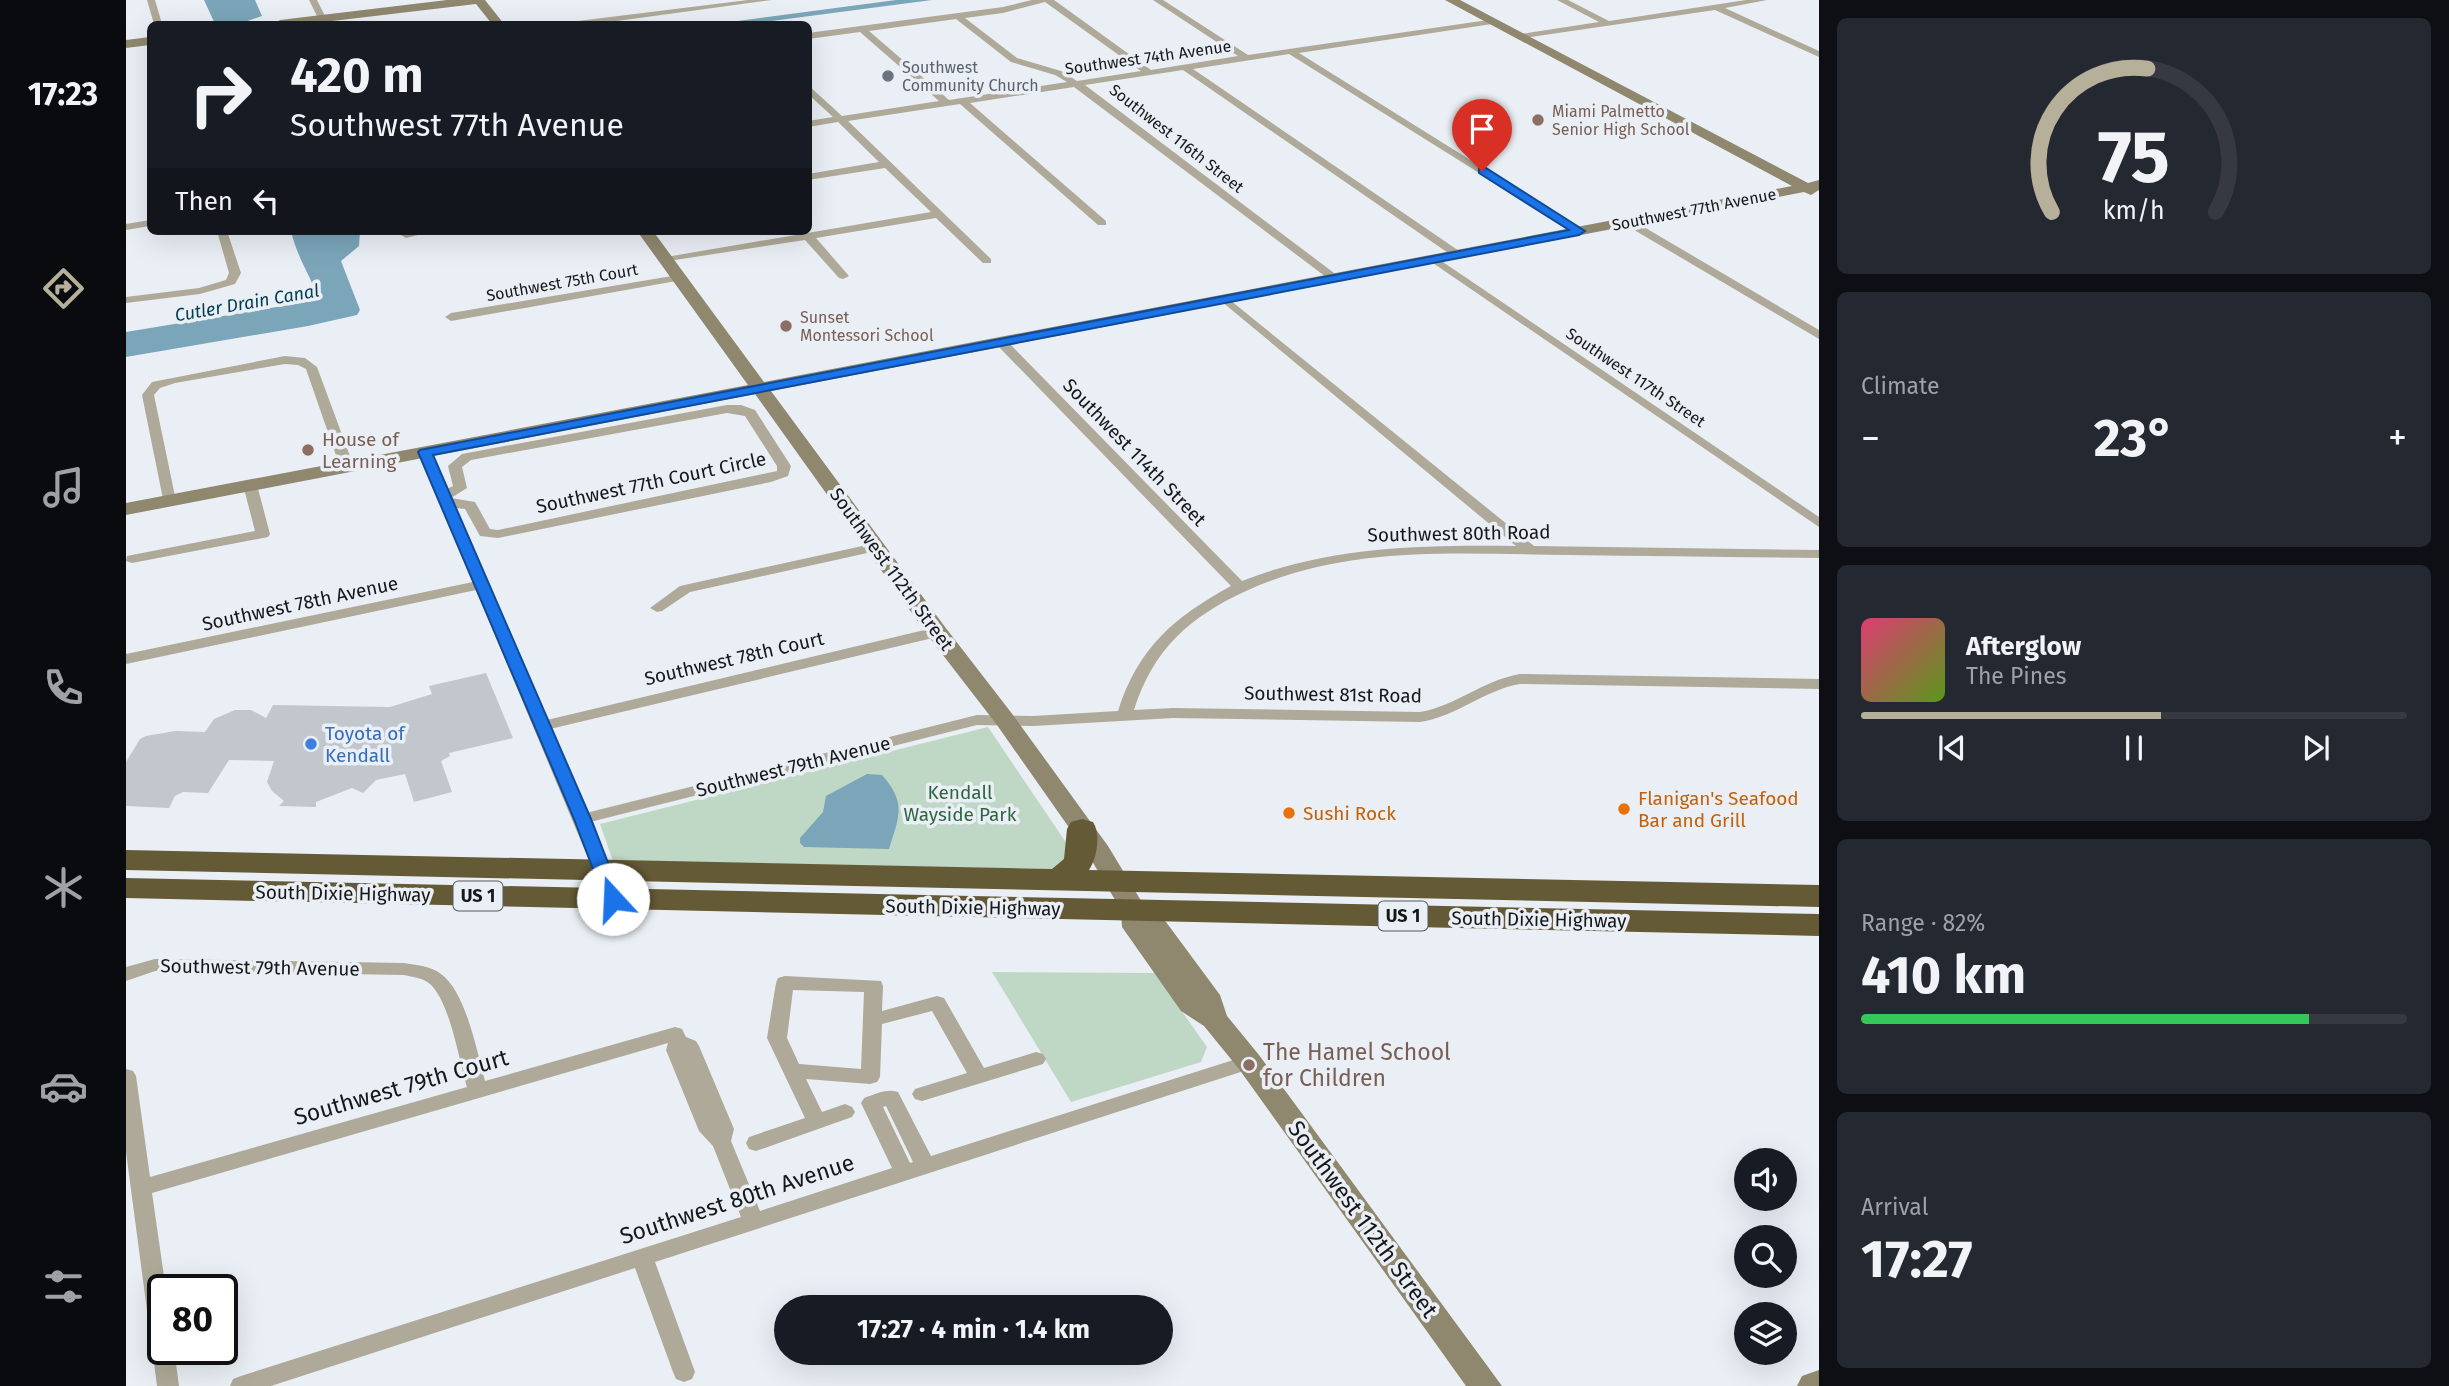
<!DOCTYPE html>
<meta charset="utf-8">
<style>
:root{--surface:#171b24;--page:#242831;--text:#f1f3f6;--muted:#9ea1a6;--line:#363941;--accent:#b6b09b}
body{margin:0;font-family:"Fira Sans",sans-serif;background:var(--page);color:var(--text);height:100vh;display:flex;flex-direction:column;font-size:26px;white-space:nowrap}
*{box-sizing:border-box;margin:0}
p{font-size:23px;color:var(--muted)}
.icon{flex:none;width:38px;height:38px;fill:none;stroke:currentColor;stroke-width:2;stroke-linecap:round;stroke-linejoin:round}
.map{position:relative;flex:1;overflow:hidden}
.drawer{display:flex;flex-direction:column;gap:18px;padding:18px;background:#0d0f14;width:630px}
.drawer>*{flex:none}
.hud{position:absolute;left:21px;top:21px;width:665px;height:214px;border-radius:10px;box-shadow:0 7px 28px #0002;background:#171b24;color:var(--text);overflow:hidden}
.tools{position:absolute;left:1608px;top:1148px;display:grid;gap:14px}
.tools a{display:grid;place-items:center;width:63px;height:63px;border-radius:50%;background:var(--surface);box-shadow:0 7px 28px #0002;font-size:35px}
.speed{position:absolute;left:21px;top:1274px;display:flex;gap:14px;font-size:35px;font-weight:700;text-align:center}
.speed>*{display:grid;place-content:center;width:91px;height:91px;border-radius:50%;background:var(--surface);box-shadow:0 7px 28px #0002;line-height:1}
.speed .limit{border:4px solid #111;border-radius:10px;background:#fff;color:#111}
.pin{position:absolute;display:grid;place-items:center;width:60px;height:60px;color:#fff;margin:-72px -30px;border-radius:50% 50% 50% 0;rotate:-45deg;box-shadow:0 0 7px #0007}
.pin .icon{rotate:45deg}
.me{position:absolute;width:77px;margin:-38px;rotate:340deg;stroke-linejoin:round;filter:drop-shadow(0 0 5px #0008)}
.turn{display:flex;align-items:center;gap:24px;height:147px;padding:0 28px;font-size:32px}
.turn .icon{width:91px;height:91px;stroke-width:2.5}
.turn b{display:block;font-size:49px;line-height:60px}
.then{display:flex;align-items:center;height:66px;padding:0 28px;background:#0003;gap:14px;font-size:26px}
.big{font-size:52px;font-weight:700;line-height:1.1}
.drawer .tile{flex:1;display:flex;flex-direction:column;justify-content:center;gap:10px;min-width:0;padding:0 24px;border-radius:10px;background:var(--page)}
.drawer .dial{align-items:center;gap:0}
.dial svg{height:182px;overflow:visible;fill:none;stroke:var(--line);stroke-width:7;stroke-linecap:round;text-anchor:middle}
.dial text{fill:var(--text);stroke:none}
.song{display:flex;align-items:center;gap:21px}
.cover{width:84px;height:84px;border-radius:10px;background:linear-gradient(135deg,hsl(340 70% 55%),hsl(90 70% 35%))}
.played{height:7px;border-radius:4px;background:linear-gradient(90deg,var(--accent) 55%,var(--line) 55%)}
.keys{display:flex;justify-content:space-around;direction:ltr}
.heat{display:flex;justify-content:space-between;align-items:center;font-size:38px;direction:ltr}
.charge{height:10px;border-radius:5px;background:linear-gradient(90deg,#34c759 82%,var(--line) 0)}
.trip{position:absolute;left:648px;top:1295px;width:399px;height:70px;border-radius:35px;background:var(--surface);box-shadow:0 7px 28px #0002;font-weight:700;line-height:70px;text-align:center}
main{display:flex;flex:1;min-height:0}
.tabs{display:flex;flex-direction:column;width:126px;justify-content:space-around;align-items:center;background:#090b0e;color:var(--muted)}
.tabs .icon{width:49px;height:49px}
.tabs .on{color:var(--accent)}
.tabs b{font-size:32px;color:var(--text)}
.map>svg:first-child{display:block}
</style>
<main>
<nav class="tabs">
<b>17:23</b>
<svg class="icon on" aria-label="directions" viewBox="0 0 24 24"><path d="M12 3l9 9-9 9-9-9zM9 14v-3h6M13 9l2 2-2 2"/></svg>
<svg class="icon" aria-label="music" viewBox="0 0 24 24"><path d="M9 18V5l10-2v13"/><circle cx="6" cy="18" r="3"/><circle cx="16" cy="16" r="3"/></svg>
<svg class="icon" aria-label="phone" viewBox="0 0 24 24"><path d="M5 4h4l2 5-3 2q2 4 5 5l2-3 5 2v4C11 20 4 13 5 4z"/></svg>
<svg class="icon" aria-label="climate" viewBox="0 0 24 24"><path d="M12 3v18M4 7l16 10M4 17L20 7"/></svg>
<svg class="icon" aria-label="car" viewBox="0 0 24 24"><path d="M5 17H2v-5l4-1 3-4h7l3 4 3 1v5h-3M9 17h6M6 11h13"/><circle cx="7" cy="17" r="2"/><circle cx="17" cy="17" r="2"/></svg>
<svg class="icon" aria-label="filters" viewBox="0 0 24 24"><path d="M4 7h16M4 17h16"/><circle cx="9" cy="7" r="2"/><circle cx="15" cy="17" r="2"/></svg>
</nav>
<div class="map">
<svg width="1693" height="1386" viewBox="0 0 1693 1386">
<rect width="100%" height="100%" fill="#eaeff5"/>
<g fill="#bfd7c5">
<path d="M862 727 943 847V858L926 869 487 861 474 824Z"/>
<path d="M866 972 1029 973 1081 1047 1075 1062 945 1102Z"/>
</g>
<g fill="#7ba5b9">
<path d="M78 0H129L136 16 113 24H89Z"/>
<path d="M770 0H806L622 24H589Z"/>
<path d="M165 231H234L233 246 215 261 234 310 231 315 182 326 0 357V332L193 300C184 275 171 257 165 231Z"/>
<path d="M741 774 756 775C781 803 773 817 763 849L678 847 674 843V838L697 812 700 796Z"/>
</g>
<path fill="#c1c7cd" d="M360 673 387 738 323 753 324 756 315 761 326 792 288 802 279 774 250 780 237 793 226 788 190 802V807L153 806 158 801 146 791 141 782 148 761 103 760 82 793 57 792 49 796 43 808 0 806V762L14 739 20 736 49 731 79 732 88 719 109 710H125L140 718 147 705 264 707 306 694 303 686Z"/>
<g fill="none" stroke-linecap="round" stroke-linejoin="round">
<g fill="#aea998" fill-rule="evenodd">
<path d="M21 0H29L36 24H28Z"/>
<path d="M183 0H191L203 24H195Z"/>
<path d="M622 0H646L469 24H448L452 21Z"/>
<path d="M906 0H928L1025 70 1112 56 1027 0H1037L1122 55 1369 19 1370 21 1366 24 1173 53 1458 231 1449 233 1163 54 1067 69 1336 253V257H1328L1057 70 959 85 1212 276V280H1204L948 87 844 103 980 221V225H972L834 104 722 121 865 259V263H857L810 218 690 238 723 276 717 279 713 278 679 240 536 262V258L540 257 805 212 759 168 682 180V174L753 162 712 122 682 127V121L707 117 682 94V85L716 116 813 101 734 32 682 39V33L877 7ZM919 2 1015 71 951 81 935 71 891 58 839 18 877 13ZM830 19 885 62 929 75 941 82 823 100 743 31Z"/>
<path d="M1431 0H1442L1483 21 1620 0H1641L1599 8 1693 51V57L1589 10 1392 39 1391 37 1395 34 1473 22Z"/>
<path d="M24 220V226L0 230V224Z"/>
<path d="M1498 220H1506L1693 330V339L1498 224Z"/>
<path d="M91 231H101L115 273 109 284 74 294 0 303V297L73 288 100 280 103 273Z"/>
<path d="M284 231H308L280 238 275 235Z"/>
<path d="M1308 256 1693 517V527L1304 261V257Z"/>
<path d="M552 275 556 276V280L325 321 319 317 325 313Z"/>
<path d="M1099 296 1408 546 1693 550V558C1610 557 1527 556 1443 555 1334 554 1221 544 1120 591 1063 617 1027 650 1008 710L1047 708 1294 712C1330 706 1355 681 1394 674L1693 679V689L1394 684C1358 690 1332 716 1294 722L1047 718 907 726 851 725 464 822 485 870 482 874H470L467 870 350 590 0 664V654L347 582 292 452 294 449H304L306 452 321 489 327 486 322 466 336 454 601 405H615L629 410 665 466 662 476 645 482 372 538 354 536 339 509 330 508 421 720 811 627 819 632 811 637 424 729 460 813 851 715 907 716 992 711C1012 648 1048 617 1105 586L871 345V339H879L1116 581C1205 546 1296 545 1390 546L1095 301 1093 299ZM601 413 619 416 651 466V471L372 530 364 529 349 502 325 498 341 488 336 467 345 460Z"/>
<path d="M159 356 179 358 191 367 228 467 226 470H216L214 467 180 369 172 365 159 364 49 383 34 388 28 395 50 501 48 504H38L16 395 26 382Z"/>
<path d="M124 481 131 485 144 534 142 537 6 563 0 561 1 556 6 555 129 531 117 485Z"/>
<path d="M750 543 757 547 755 550 564 592 536 611 531 612 524 608 554 586Z"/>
<path d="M29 959 278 963C290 965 305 966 315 974 340 992 351 1052 359 1081L549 1027 556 1029 560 1037 570 1041 573 1046 608 1129 605 1141 634 1211 766 1168 735 1103 738 1098C749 1094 761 1088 772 1092L805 1156 1123 1055 1130 1057 1133 1062 1130 1067 529 1262 569 1372 566 1379 558 1382 550 1379 547 1372 509 1268 145 1386H104L107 1379 115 1376 615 1217 587 1146 573 1131 540 1050 542 1043 26 1193 40 1290H37V1349H48L53 1386H31L0 1152V1069L7 1071 10 1076 24 1177 341 1087C333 1060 324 1002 304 984 297 978 287 977 278 975L29 971 0 981V967ZM760 1106 787 1162 784 1163 757 1107Z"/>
<path d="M659 976 755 981 757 986 756 1011 811 996 818 998 858 1068 910 1052 917 1054 920 1059 917 1064 796 1101 789 1099 786 1094 789 1089 841 1073 806 1011 756 1024 754 1077 751 1082 744 1084 680 1079 696 1112 719 1104 726 1107 729 1112 726 1117 630 1151 623 1149 620 1143 623 1137 679 1118 641 1038 650 983 652 978ZM667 990 738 992 735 1069 673 1064 661 1038Z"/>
</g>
<g fill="#8f876e" fill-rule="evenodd">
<path d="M321 0H359L378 24H366L350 4 181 24H148L154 20Z"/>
<path d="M1319 0H1334L1682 183 1693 180V190L1685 195 1678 192 645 391 819 627 887 715 982 846 1017 904 1040 922 1094 995 1101 1016 1133 1055 1376 1386H1340L1113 1069 1078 1026 1055 1011 996 927 995 910 963 856 871 725 803 637 629 394 0 515V503L622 385 511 231H527L638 382 1666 186Z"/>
<path d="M24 37V45L0 48V40Z"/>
<path d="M1693 1370V1386H1671L1676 1376Z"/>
</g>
<g fill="#655a36" fill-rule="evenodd">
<path d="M956 819 967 822C975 834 971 858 963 870L1693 885V907L0 870V850L926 869 938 859 941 829 945 822Z"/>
<path d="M0 878 1693 914V936L0 898Z"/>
</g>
</g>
<path fill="#1a73e8" stroke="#114b97" stroke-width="2" d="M1353 168H1360L1459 231 1453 235 307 455 465 819 496 899 487 905 480 903 448 819 292 452 294 450 1443 230 1353 173Z"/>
<circle fill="#6b7280" stroke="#eaeff5" stroke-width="2.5" cx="762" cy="76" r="7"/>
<g fill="#8d6e63" stroke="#eaeff5" stroke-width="2.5">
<circle cx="1412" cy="120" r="7"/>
<circle cx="660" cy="326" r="7"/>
<circle cx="182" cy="450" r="7"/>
<circle cx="1123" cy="1065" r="7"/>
</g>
<circle fill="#3f7fe0" stroke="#eaeff5" stroke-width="2.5" cx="185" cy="744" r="7"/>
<g fill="#e8710a" stroke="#eaeff5" stroke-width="2.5">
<circle cx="1498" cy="809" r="7"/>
<circle cx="1163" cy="813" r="7"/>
</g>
<g text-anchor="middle" stroke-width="7" stroke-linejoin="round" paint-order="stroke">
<g font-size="16" fill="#151719" stroke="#eaeff5">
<text transform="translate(1022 57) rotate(-8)" y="6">Southwest 74th Avenue</text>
<text transform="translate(1051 138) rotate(38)" y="6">Southwest 116th Street</text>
<text transform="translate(1568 209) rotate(-11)" y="6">Southwest 77th Avenue</text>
<text transform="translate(436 282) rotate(-10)" y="6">Southwest 75th Court</text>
<text transform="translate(1510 377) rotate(34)" y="6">Southwest 117th Street</text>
</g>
<g font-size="16" fill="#5b616d" stroke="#eaeff5" text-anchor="start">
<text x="776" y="73">Southwest<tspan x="776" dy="18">Community Church</tspan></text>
</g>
<g font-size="16" fill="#785e54" stroke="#eaeff5" text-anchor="start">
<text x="1426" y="117">Miami Palmetto<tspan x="1426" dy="18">Senior High School</tspan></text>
<text x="674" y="323">Sunset<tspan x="674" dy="18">Montessori School</tspan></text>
</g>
<g font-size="18" font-style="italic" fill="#003d53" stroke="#eaeff5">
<text transform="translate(121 303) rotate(-10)" y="6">Cutler Drain Canal</text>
</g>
<g fill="#eaeff5" stroke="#55585b" stroke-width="2">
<rect x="327.5" y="881.5" width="49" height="29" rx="5"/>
<rect x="1252.5" y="901.5" width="49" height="29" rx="5"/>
</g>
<g font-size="18" font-weight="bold" fill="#151719">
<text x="352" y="902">US 1</text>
<text x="1277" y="922">US 1</text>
</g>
<g font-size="19" fill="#785e54" stroke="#eaeff5" text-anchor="start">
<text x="196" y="446">House of<tspan x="196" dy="22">Learning</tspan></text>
</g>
<g font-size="19" fill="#151719" stroke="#eaeff5">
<text transform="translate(1009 452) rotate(46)" y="7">Southwest 114th Street</text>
<text transform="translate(525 482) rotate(-12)" y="7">Southwest 77th Court Circle</text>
<text transform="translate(1333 533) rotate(-1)" y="7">Southwest 80th Road</text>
<text transform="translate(766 569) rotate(54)" y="7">Southwest 112th Street</text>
<text transform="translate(174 603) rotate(-12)" y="7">Southwest 78th Avenue</text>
<text transform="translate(608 658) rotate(-13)" y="7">Southwest 78th Court</text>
<text transform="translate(1207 694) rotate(1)" y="7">Southwest 81st Road</text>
<text transform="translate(667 766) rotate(-14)" y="7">Southwest 79th Avenue</text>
<text transform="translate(217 893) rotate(1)" y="7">South Dixie Highway</text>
<text transform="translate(847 907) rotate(1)" y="7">South Dixie Highway</text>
<text transform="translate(1413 919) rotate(1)" y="7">South Dixie Highway</text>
<text transform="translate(134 967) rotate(1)" y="7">Southwest 79th Avenue</text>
</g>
<g font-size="19" fill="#366cbe" stroke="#eaeff5" text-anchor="start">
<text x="199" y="740">Toyota of<tspan x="199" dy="22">Kendall</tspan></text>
</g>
<g font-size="19" fill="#2e6540" stroke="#eaeff5">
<text x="834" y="799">Kendall<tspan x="834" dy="22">Wayside Park</tspan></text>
</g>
<g font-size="19" fill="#c56008" stroke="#eaeff5" text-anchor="start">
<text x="1512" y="805">Flanigan's Seafood<tspan x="1512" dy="22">Bar and Grill</tspan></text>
<text x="1177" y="820">Sushi Rock</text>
</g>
<g font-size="23" fill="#785e54" stroke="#eaeff5" text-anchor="start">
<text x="1137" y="1060">The Hamel School<tspan x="1137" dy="26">for Children</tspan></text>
</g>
<g font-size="23" fill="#151719" stroke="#eaeff5">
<text transform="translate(275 1087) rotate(-16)" y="8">Southwest 79th Court</text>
<text transform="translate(611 1199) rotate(-18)" y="8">Southwest 80th Avenue</text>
<text transform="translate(1237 1219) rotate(54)" y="8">Southwest 112th Street</text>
</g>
</g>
</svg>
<div class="tools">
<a><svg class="icon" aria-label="sound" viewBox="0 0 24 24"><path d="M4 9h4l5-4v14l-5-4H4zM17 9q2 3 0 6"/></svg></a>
<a><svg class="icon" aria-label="search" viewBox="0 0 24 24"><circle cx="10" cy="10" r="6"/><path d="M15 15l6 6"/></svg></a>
<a><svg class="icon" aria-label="layers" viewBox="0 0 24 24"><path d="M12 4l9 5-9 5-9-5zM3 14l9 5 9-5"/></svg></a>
</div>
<div class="speed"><div class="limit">80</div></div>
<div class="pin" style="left:1356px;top:171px;background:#d93025"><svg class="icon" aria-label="arrive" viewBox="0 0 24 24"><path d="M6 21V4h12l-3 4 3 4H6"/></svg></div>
<svg class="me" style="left:487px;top:899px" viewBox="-20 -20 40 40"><circle r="19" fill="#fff"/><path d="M0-13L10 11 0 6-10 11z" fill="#1a73e8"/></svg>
<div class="trip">17:27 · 4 min · 1.4 km</div>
<div class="hud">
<div class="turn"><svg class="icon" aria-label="right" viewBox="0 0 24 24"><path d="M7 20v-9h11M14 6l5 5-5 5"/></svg><div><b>420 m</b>Southwest 77th Avenue</div></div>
<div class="then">Then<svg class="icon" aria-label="left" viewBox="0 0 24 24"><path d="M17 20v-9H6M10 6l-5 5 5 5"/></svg></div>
</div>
</div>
<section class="drawer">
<div class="tile dial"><svg viewBox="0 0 100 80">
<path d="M14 69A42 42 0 1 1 86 69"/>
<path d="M14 69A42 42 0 0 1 56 6" stroke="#b6b09b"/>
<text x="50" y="56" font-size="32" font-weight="700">75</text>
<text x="50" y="72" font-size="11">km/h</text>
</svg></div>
<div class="tile"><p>Climate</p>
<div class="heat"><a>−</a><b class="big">23°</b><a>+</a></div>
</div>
<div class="tile">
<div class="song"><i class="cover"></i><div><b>Afterglow</b><p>The Pines</p></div></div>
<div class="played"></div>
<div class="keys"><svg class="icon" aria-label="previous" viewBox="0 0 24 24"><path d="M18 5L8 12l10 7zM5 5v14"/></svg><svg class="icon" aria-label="pause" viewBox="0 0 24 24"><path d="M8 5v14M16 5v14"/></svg><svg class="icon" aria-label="next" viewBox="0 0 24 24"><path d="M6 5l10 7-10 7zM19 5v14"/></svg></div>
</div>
<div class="tile"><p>Range · 82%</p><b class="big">410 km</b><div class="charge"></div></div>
<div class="tile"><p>Arrival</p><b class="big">17:27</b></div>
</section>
</main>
